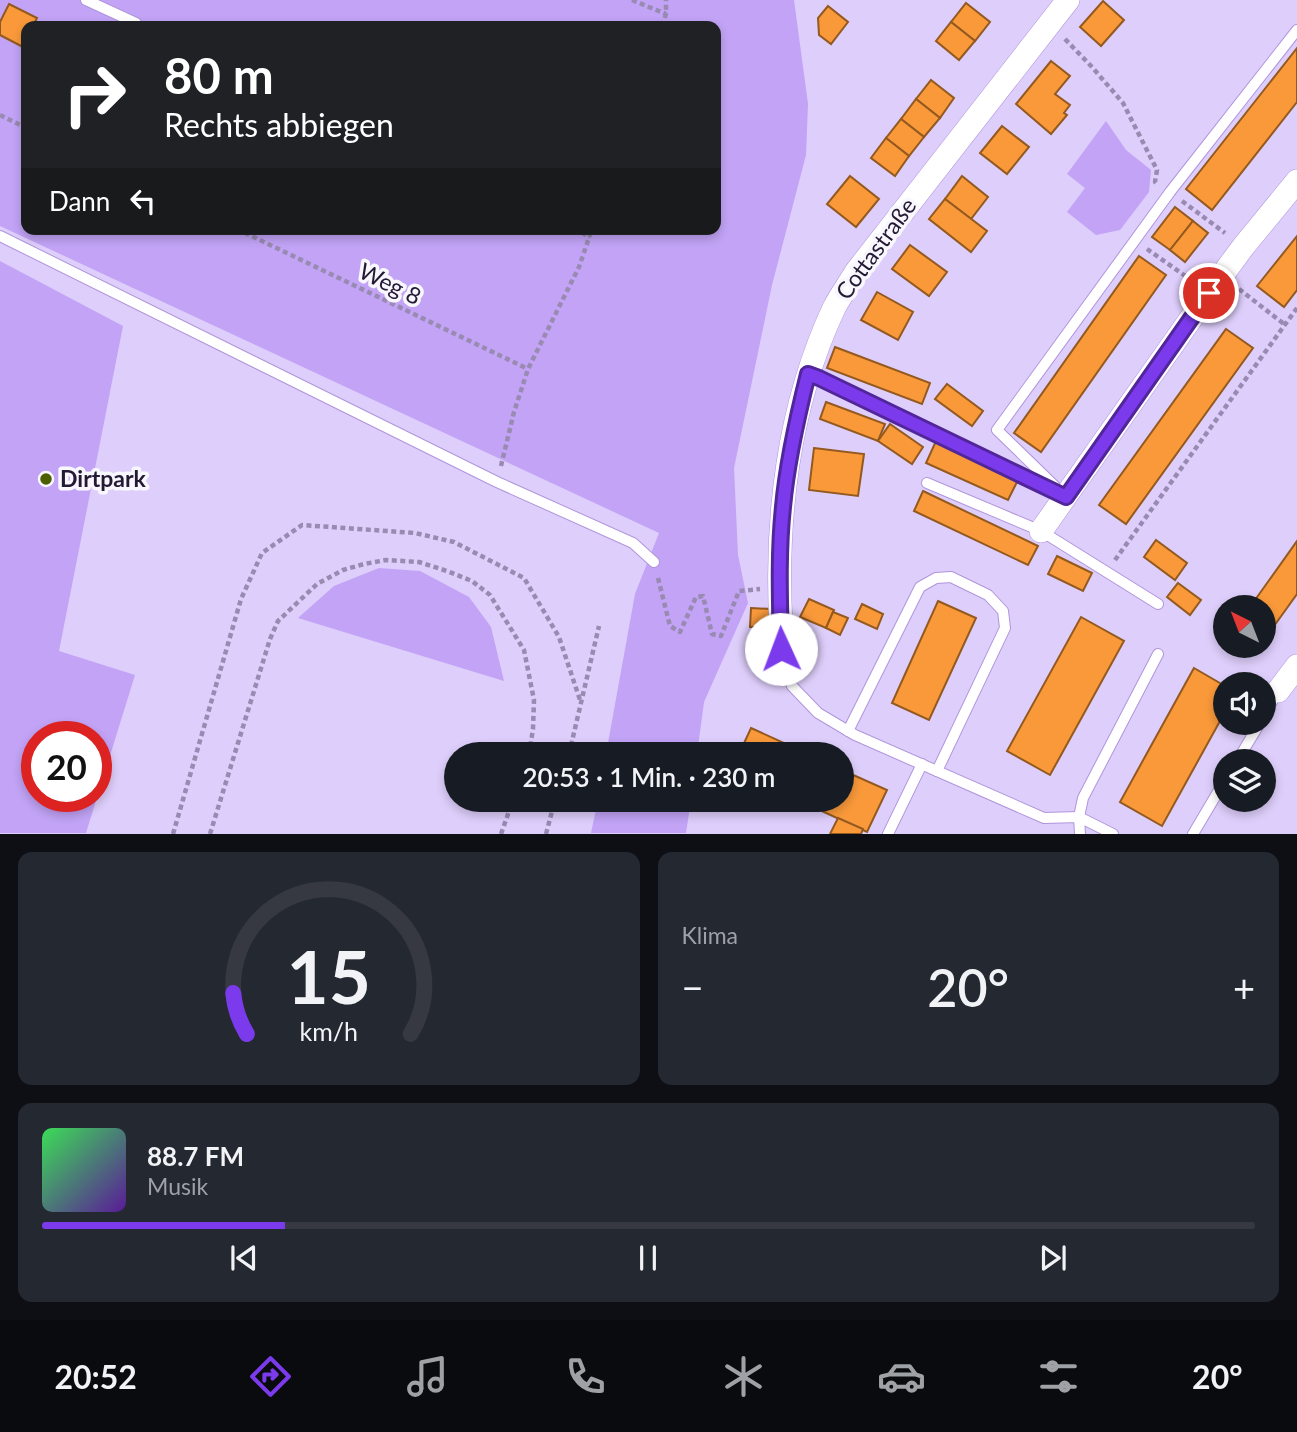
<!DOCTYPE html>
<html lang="de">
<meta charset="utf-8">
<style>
:root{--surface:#171b24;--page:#242831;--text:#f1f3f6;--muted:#9ea1a6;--line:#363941;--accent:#7c3aed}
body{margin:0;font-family:Lato,sans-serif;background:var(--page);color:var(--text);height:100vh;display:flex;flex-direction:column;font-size:26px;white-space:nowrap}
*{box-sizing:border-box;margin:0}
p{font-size:23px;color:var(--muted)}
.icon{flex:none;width:38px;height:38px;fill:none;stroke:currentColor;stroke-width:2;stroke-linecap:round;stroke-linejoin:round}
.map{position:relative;height:834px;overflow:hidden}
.side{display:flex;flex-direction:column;gap:18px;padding:18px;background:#0d0f14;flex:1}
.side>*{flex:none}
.hud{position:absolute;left:21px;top:21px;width:700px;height:214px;border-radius:14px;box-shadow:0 4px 10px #0003;background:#202124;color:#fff;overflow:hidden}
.needle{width:46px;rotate:318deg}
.buttons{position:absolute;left:1213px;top:595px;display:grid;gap:14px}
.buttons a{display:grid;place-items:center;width:63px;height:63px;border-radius:50%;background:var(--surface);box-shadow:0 4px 10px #0003;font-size:35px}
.speed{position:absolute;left:21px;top:721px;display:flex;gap:14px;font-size:35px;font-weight:700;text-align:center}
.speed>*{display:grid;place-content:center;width:91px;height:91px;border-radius:50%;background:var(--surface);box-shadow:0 4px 10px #0003;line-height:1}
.speed .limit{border:10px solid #d22;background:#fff;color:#111}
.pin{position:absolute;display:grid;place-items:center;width:60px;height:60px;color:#fff;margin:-30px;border:4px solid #fff;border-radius:50%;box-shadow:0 2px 7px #0007}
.me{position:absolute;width:77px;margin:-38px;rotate:358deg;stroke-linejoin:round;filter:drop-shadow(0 0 5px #0008)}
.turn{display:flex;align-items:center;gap:24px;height:147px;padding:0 28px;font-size:32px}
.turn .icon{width:91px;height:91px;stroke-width:2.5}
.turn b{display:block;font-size:49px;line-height:60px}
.then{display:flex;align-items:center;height:66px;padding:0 28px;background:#0003;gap:14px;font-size:26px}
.big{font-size:52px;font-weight:600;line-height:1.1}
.side .card{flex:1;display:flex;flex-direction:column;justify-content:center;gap:10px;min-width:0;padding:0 24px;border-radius:14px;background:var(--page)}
.side .dial{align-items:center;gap:0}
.dial svg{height:182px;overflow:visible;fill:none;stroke:var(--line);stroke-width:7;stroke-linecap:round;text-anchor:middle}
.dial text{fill:var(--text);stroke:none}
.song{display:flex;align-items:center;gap:21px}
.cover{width:84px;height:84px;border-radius:10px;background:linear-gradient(135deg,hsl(130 70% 55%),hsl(270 70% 35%))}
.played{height:7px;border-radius:4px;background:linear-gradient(90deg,var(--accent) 20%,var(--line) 20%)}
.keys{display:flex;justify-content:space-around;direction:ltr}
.heat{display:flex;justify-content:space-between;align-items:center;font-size:38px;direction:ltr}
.side .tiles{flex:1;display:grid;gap:18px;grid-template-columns:1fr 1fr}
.card:last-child{grid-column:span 2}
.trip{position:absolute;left:444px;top:742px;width:410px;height:70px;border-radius:35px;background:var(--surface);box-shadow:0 4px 10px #0003;font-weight:600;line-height:70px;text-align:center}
.menu{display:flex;height:112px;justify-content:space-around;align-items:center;background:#090b0e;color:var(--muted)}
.menu .icon{width:49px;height:49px}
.menu .on{color:var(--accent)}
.menu b{font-size:32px;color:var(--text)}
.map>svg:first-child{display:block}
</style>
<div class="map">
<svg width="1297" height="834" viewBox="0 0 1297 834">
<rect width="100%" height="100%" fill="#decefb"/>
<g fill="#c2a3f6" fill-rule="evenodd">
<path d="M0 0H794L808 104 806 155 772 285 734 468 738 555 748 603 704 702 697 754H606L635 594 659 533 0 226ZM26 26H716V229H26Z"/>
<path d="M1106 121 1126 150 1151 170 1149 192 1120 230 1096 235 1067 212 1085 188 1067 174Z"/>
<path d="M0 261 123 326 59 651 135 675 86 833H0ZM37 737H96V796H37Z"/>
<path d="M379 568 420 571 469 597 491 627 504 681 298 618 334 586Z"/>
<path d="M598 800H691L686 833H591Z"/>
</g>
<g fill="#f9993a" stroke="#93591f" stroke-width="2">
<path d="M1103 1 1124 20 1101 46 1080 27Z"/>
<path d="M966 3 990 22 975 41 951 22Z"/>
<path d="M9 4 37 18 33 26H26V40L23 47 0 35V22Z"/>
<path d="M828 6 848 22 831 44 819 35 818 18Z"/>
<path d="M951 22 975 41 959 60 936 41Z"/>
<path d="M1297 48V102L1212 210 1186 189Z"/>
<path d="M1051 61 1070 76 1055 94 1070 105 1064 113 1067 115 1051 134 1016 104Z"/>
<path d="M931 80 954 98 940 118 916 99Z"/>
<path d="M916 99 940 118 924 137 901 119Z"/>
<path d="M901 119 924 137 909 156 886 138Z"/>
<path d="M1002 126 1029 147 1007 174 980 153Z"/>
<path d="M886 138 909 156 895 176 871 158Z"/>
<path d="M850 176 879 199 856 227 827 204Z"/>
<path d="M962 176 988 197 971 219 945 199Z"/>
<path d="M945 199 987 231 971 252 929 219Z"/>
<path d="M1175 207 1193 221 1170 250 1152 237Z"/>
<path d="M1193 221 1208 233 1185 262 1170 250Z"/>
<path d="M1297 236V290L1284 307 1257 286Z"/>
<path d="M910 245 947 272 929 296 892 269Z"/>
<path d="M1139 256 1166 275 1041 452 1014 433Z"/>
<path d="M877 292 913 312 898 340 861 320Z"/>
<path d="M1226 329 1253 348 1126 524 1099 505Z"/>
<path d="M835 347 930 383 922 404 827 368Z"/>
<path d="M947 384 983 411 972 426 935 399Z"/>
<path d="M826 402 885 424 878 441 820 419Z"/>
<path d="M890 424 923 447 912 464 878 441Z"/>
<path d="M936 441 1019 478 1008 500 926 463Z"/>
<path d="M814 448 864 454 858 496 809 490Z"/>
<path d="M923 491 1038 546 1028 565 914 511Z"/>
<path d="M1156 540 1187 563 1175 580 1144 557Z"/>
<path d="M1297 541V594L1264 640V607H1250Z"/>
<path d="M1057 556 1092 573 1083 591 1048 574Z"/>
<path d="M1178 583 1201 600 1190 615 1167 597Z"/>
<path d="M809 599 834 610 826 628 800 617Z"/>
<path d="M938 601 976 618 929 720 892 703Z"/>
<path d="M862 604 883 614 877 629 855 619Z"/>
<path d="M751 608 771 609 770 627H750Z"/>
<path d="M833 612 848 618 840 635 826 628Z"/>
<path d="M1081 617 1124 641 1050 775 1007 751Z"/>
<path d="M1194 668 1225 686V712L1162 826 1120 802Z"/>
<path d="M751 728 808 754H739Z"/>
<path d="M842 770 887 790 867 832 798 800H842Z"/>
<path d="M838 818 863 829 861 834H830Z"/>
</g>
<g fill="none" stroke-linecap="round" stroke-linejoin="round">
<g stroke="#b095dc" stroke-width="12">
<g id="lane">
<path d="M86 0 136 23"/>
<path d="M0 236 497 482 633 543 654 562"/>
<path d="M808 374 819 378 1057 493"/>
<path d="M927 483 1041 531 1158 604"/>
<path d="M1066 497 997 430 1170 192 1297 30"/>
<path d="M781 626V649L792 686 818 713 855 735 1044 818 1079 817 1113 834"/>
<path d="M1264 716 1278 691"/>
<path d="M848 731 920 587 936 578 951 577 988 595 1003 611 1005 628 937 771"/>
<path d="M1237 761 1260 723"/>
<path d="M888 834 922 764"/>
<path d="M1080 834 1079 817 1083 798 1158 654"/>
<path d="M1193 834 1225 780"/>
</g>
</g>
<g stroke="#b095dc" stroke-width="24">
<g id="street">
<path d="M1041 531 1209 293 1243 247 1297 181"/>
<path d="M781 626C775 519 788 406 834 308 840 296 849 284 856 272L1068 0"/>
<path d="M1278 691 1297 666"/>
</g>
</g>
<g stroke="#988ab0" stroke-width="4.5" stroke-dasharray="5 3.5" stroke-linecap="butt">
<path d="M632 0 666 14"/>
<path d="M662 26 666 14V0"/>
<path d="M1065 39 1092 67 1123 103 1157 170 1155 182 1157 184"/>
<path d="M0 115 26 128"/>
<path d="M1182 201 1225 233"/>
<path d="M237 229 528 369"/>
<path d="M574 229 590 237"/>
<path d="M1147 249 1191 280"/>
<path d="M1239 289 1284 324"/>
<path d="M501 466 514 412 528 369 579 267 592 229"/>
<path d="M1115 560 1297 308"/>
<path d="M658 578 670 626 680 632 696 597 703 596 712 634 721 636 739 591 760 589"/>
<path d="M569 754 599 626"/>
<path d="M173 834 241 599 262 553 302 525 415 533 454 542 524 578 559 637 581 703"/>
<path d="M210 834 270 639 278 621 317 584 343 570 364 564 386 560 419 562 447 571 472 581 490 595 524 650 534 700 533 729 529 754"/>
<path d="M501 834 513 800"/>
<path d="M546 834 555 800"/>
</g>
<use href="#lane" stroke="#fff" stroke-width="10"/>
<use href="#street" stroke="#fff" stroke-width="23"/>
</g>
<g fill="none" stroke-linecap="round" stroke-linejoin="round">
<g stroke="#51269a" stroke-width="18">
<path id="route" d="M781 649C780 602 778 554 783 507 787 462 797 418 808 374L819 378 1066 497 1209 293"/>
</g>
<use href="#route" stroke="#7c3aed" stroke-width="12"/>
</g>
<circle fill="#4d5e01" stroke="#f9f7fe" stroke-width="2.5" cx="46" cy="479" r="7"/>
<g text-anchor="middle" stroke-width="7" stroke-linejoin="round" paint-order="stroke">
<g font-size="23" fill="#231934" stroke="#f9f7fe">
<text transform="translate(876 249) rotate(-54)" y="8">Cottastraße</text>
<text transform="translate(390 284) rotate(26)" y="8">Weg 8</text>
</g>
<g font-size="23" font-weight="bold" fill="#231934" stroke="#f9f7fe" text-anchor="start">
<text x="60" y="487">Dirtpark</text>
</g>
</g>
</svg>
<div class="buttons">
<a><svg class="needle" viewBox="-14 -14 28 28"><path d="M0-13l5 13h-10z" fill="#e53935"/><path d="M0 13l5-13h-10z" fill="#9ea1a6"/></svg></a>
<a><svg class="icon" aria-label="sound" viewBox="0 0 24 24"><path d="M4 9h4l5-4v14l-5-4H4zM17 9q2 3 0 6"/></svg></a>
<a><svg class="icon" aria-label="layers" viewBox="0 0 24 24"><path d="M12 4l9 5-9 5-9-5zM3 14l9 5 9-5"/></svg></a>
</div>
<div class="speed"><div class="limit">20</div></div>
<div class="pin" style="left:1209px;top:293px;background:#d93025"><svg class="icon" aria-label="arrive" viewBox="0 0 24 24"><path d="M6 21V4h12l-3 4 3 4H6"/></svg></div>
<svg class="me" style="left:781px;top:649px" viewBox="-20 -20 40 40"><circle r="19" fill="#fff"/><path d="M0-13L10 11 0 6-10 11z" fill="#7c3aed"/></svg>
<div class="trip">20:53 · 1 Min. · 230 m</div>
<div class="hud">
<div class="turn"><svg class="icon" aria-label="right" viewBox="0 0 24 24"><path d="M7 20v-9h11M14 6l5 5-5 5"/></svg><div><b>80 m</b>Rechts abbiegen</div></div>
<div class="then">Dann<svg class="icon" aria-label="left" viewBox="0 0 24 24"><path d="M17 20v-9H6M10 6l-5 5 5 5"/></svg></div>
</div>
</div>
<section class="side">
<div class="tiles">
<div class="card dial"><svg viewBox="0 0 100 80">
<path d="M14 69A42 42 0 1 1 86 69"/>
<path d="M14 69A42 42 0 0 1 8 51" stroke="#7c3aed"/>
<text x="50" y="56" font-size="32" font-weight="700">15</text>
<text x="50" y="72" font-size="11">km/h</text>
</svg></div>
<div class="card"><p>Klima</p>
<div class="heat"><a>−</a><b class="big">20°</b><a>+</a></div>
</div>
<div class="card">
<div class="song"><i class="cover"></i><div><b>88.7 FM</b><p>Musik</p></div></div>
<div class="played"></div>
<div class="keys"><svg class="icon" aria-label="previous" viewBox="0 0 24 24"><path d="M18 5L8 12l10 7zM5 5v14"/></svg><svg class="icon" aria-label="pause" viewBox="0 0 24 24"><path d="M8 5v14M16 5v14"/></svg><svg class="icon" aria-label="next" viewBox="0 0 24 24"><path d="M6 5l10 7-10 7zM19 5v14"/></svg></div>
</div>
</div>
</section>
<nav class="menu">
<b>20:52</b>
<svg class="icon on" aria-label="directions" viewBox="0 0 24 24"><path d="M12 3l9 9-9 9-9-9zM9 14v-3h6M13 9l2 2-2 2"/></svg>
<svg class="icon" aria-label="music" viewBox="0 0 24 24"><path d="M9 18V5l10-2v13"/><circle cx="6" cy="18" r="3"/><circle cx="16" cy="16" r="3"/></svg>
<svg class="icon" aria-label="phone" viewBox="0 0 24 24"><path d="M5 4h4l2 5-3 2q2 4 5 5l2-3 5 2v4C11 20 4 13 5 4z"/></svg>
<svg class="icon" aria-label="climate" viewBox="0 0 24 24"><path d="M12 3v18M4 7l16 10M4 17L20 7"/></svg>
<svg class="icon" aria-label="car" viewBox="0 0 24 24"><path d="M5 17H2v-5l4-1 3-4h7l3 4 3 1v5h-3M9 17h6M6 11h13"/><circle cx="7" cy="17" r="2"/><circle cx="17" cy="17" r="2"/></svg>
<svg class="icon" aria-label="filters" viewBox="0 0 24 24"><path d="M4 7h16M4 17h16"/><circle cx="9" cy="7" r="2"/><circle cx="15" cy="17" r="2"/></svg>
<b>20°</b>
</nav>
